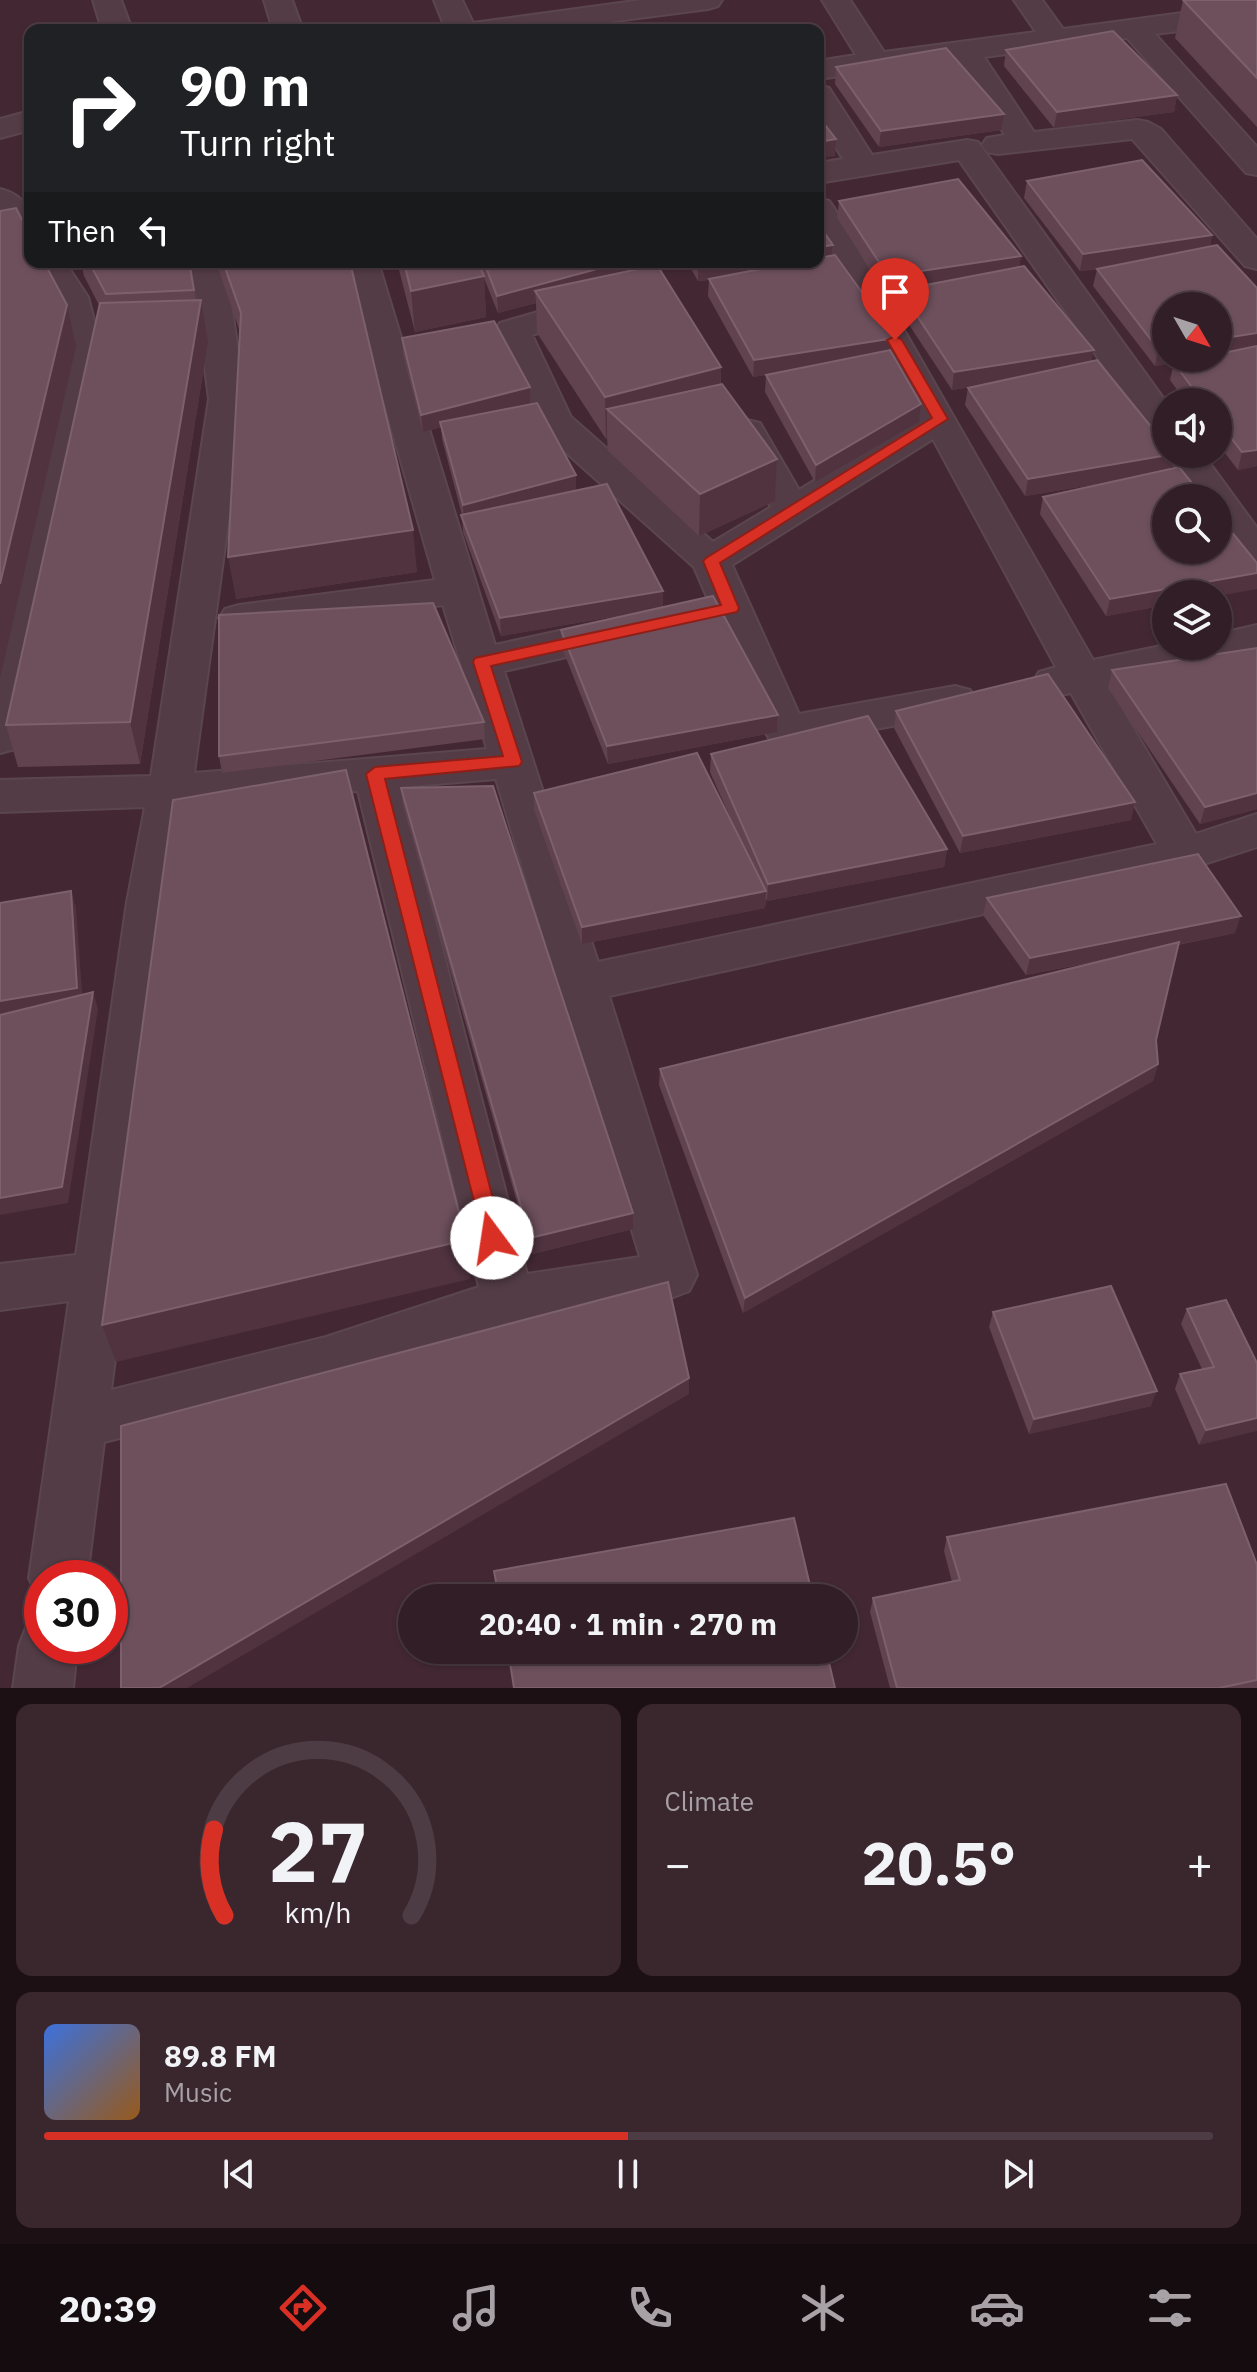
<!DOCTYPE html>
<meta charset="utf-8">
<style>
:root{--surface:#321e26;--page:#3a272e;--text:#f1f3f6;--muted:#a8a2a7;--line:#4d3c43;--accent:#d93025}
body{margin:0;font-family:"IBM Plex Sans",sans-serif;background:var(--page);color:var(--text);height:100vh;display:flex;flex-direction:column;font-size:30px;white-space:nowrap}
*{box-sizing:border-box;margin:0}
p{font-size:26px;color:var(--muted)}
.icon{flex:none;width:44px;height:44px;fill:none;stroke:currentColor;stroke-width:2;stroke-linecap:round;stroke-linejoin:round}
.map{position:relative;height:1688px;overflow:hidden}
.drawer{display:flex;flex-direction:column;gap:16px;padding:16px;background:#1c1015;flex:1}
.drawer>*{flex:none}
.top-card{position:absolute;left:24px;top:24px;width:800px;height:244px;border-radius:16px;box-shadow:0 2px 6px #0004,0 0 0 2px var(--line);background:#202124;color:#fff;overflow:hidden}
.needle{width:52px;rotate:129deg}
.buttons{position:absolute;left:1152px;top:292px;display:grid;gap:16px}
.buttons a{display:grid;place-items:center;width:80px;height:80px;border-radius:50%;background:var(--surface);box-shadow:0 2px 6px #0004,0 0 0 2px var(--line);font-size:40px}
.speed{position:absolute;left:24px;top:1560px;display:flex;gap:16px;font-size:40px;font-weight:700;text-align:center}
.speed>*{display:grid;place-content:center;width:104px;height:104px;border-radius:50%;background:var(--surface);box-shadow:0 2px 6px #0004,0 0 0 2px var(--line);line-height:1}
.speed .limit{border:12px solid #d22;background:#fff;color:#111}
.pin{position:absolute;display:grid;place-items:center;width:68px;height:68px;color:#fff;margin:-82px -34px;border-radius:50% 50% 50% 0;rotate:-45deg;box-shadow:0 0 8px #0007}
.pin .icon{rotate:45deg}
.me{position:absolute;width:88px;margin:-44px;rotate:346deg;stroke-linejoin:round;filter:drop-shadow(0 0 6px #0008)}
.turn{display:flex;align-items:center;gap:28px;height:168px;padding:0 24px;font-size:36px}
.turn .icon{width:104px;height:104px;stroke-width:2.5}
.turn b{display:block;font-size:56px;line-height:68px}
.then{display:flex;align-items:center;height:76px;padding:0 24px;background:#0003;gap:16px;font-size:30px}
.big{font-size:60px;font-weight:700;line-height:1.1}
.drawer .card{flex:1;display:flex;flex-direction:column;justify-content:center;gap:12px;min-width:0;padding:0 28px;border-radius:16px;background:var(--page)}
.drawer .dial{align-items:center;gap:0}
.dial svg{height:208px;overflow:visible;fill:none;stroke:var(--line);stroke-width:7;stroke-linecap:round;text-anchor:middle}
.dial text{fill:var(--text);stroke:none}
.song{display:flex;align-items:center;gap:24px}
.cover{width:96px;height:96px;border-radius:12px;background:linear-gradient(135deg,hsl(220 70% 55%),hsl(30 70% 35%))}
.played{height:8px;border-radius:4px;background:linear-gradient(90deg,var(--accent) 50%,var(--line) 50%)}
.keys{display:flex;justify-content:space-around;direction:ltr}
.heat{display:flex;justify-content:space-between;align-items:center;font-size:44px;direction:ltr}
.drawer .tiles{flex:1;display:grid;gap:16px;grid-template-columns:1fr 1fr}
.card:last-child{grid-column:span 2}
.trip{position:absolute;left:398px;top:1584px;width:460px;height:80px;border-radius:40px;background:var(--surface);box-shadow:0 2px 6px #0004,0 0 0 2px var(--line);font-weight:700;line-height:80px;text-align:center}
.dock{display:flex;height:128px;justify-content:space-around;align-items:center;background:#140c0f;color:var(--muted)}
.dock .icon{width:56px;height:56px}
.dock .current{color:var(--accent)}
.dock b{font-size:36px;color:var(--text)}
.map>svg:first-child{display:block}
</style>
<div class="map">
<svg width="1257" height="1688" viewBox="0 0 1257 1688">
<rect width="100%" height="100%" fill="#432833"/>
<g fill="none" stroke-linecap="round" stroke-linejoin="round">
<g stroke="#5c464e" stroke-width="4">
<g id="minor">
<path d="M93 0H121L132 30H102Z"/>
<path d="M264 0H292L303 30H273Z"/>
<path d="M434 0H462L473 23 642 0H722L718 6 708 9 546 30H446Z"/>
<path d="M822 0H850L884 52 1036 32 1014 0H1042L1063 29 1257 3V21L1155 34 1257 147V175L1246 173 1127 38 984 57 1034 132 1137 120 1148 122 1161 129 1257 239V269L1245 266 1132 139 998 154 987 152 982 145 987 138 1005 135 957 60 818 79V61L856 55Z"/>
<path d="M818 85 829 88 872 155 967 140 978 142 1166 402V439L1153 436 959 160 818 183V163L843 159 818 119Z"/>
<path d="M30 111V130L0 138V119Z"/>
<path d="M0 189C32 197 30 217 30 245L18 242 0 214Z"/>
<path d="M818 198 829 201 834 208 1093 660 1166 645 1218 646V634L1257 625V653L1108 686 1196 834 1257 814V847L1185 870 609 996 697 1275 689 1291 671 1298 508 1323 326 1385 104 1442 87 1578H42V1599L38 1598 29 1578 69 1301 0 1310V1264L76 1255 127 902 145 807 0 812V780L151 776 209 399 191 262H225L245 399 194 773 487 749 443 605 239 631 225 627 219 618 225 609 239 605 435 580 344 262H378L495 645 619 618 633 622 639 632 633 642 504 671 598 962 1157 844 1071 693 1054 696 1039 692 1033 682 1039 672 1056 667 933 439 732 565 799 714 955 686 970 690 976 700 970 710 955 714 786 746 771 742 765 731 694 567 542 431 495 330 500 323 593 296 605 299 610 306 605 313 532 335 571 417 713 542 771 507 729 431 734 423 747 420 760 423 799 490 920 416 818 236ZM496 779 640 1257 527 1274 400 787ZM358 791 479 1287 326 1337 111 1390 173 902 189 805Z"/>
<path d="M31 262H65L88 297 102 351 21 738 15 749 0 753V645L66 351 54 297Z"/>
<path d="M1166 453 1203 454 1257 528V569C1226 560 1218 526 1218 498H1197Z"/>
<path d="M42 1619V1646H77L73 1688H13L19 1646 27 1625Z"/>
</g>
</g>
<use href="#minor" fill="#533c45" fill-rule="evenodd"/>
</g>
<g fill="#614350">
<path d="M1183 0H1257V127L1175 38Z"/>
<path d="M1006 50 1177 95 1174 112 1054 128 1004 66Z"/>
<path d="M836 67 1001 130 879 147 835 84Z"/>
<path d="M1027 181 1212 235 1210 246 1257 288V466L1238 470 1218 444V402H1186L1170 380 1174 363 1184 361 1155 366 1093 286 1097 269 1080 271 1024 198Z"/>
<path d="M839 201 1021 256 1019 267 1092 362 1174 454 1171 468 1166 605 1106 616 1040 514 1043 497 1110 482 1025 496 965 405 968 388 976 386 952 390 898 308 900 291 886 293 837 218Z"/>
<path d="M833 245 832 255 893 355 919 422 815 482 765 392 766 375 753 377 708 296 709 280 698 281 687 262H818Z"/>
<path d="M81 262H189L196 301 208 342 140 764 18 767 6 725 99 305 84 276Z"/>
<path d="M216 262H350L417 572 236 599 240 332Z"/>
<path d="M397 262H658V266L721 367V384L777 459 775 501 699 536 608 451 607 438 606 439 537 333 536 303 498 313 484 278 486 317 415 332Z"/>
<path d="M402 338 530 404 576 475V490L663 607 778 715 777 732 608 764 562 648 561 630 652 610 501 636 463 532 462 515 442 439 441 427 423 432 403 355Z"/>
<path d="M1257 648V809L1200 824 1108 688 1112 670Z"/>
<path d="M896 711 1131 820 960 853 894 728Z"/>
<path d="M484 722 485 739 222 773 219 756Z"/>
<path d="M711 754 947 849 944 867 767 901 766 898 765 908 582 944 534 810V793L737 833 710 772Z"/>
<path d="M401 788 633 1213V1229L532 1254 403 806Z"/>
<path d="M987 898 1235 933 1178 945 1156 1040 1158 1064 1153 1081 743 1313 659 1085 660 1069 1124 956 1026 975 983 915Z"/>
<path d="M1187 1309 1257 1363 1199 1445 1175 1389 1180 1374 1202 1369 1181 1324Z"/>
<path d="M993 1312 1151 1406 1029 1434 989 1327Z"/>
<path d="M947 1537 1257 1565V1688H890L870 1612 873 1598 952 1582 944 1551Z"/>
</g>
<g fill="#50333f">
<path d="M1177 95 1174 112 1054 128 1057 112Z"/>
<path d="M1004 114 1001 130 879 147 881 131Z"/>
<path d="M836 139 835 156 818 158V142Z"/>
<path d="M1212 235 1209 252 1080 271 1083 254Z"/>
<path d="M833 245 831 262 698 281V264L714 262H818V247Z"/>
<path d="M1021 256 1018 273 886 293 888 276Z"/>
<path d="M189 262 198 317 201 300 208 342 140 764 130 722 198 317Z"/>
<path d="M623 262H658V269L535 291 536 303 498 313 497 296Z"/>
<path d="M484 276 486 317 415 332 411 291Z"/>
<path d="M67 305 76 346 0 678V584Z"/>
<path d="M1257 333V349L1218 356V339Z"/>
<path d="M895 338 893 356 753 377 754 360Z"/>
<path d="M1166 347V358H1203L1155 366 1158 349Z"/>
<path d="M1094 350 1090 368 952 390 954 372Z"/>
<path d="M721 367 720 409H607V438L606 439 605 397Z"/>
<path d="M530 387V404L440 422 441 427 423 432 421 415Z"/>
<path d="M921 404 919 422 815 482 816 465Z"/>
<path d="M1257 450V466L1238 470 1242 452Z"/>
<path d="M1174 454 1170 472 1025 496 1028 479Z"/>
<path d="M777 459 775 501 699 536 700 494Z"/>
<path d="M576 475V492L464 523 463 505Z"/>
<path d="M413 530 417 572 236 599 228 557Z"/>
<path d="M1257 573V589L1218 596V594H1166V605L1106 616 1110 599Z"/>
<path d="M663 591V608L501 636 500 618Z"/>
<path d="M778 715 777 732 608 764 607 746Z"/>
<path d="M1257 793V809L1200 824 1205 807Z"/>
<path d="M1135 802 1131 820 960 853 963 836Z"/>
<path d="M947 849 944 867 767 901 768 884Z"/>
<path d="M71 891 76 908 83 1005 0 1019V1001Z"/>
<path d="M766 891 765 908 582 944V927Z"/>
<path d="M1241 916 1235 933 1026 975 1030 958Z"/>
<path d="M93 992 98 1009 68 1203 0 1215V1198Z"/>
<path d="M1158 1064 1153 1081 743 1313 745 1298Z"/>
<path d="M633 1213V1229L532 1254 530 1238Z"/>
<path d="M466 1240 470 1279 116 1362 102 1325Z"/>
<path d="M689 1378V1394L187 1688H159Z"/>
<path d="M1157 1391 1151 1406 1029 1434 1034 1419Z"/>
<path d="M1257 1418V1431L1199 1445 1206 1430Z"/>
</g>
<g fill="#6d505c" stroke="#7c606c" stroke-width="2">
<path d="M1183 0H1257V78Z"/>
<path d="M1113 31 1177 95 1057 112 1006 50Z"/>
<path d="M946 48 1004 114 881 131 836 67Z"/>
<path d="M818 116 836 139 818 142Z"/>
<path d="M1142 160 1212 235 1083 254 1027 181Z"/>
<path d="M958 179 1021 256 888 276 839 201Z"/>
<path d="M16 208 30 236V262H44L67 305 0 584V211Z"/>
<path d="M818 224 833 245 818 247Z"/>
<path d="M1217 245 1257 288V333L1218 339V306H1166V347L1158 349 1097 269Z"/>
<path d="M835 255 895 338 754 360 709 279 797 262H818V258Z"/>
<path d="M89 262H189L194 290 106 294Z"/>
<path d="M223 262H350L413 530 228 557 241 313Z"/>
<path d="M404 262H478L484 276 411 291Z"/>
<path d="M484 262H623L497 296Z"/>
<path d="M697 262H714L698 264Z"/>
<path d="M657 265 721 367 605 397 535 291Z"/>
<path d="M1024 266 1094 350 954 372 900 290Z"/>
<path d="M201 300 130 722 6 725 100 303Z"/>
<path d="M494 321 530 387 421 415 402 338Z"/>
<path d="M1257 346V450L1242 452 1218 421V402H1203L1174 363 1199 358H1218V354Z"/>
<path d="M890 350 921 404 816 465 766 375Z"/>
<path d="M1097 360 1166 445V454H1174L1028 479 968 388Z"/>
<path d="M722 384 777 459 700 494 607 409Z"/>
<path d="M537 403 576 475 463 505 440 422Z"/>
<path d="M1179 467 1204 498H1166V550H1218V515L1257 563V573L1110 599 1043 497Z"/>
<path d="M607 484 663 591 500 618 461 515Z"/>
<path d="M713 596 778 715 607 746 561 630Z"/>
<path d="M433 603 484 722 219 756V615Z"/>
<path d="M1257 648V793L1205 807 1112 670Z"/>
<path d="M1048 674 1135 802 963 836 896 711Z"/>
<path d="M868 716 947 849 768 884 711 754Z"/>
<path d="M697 753 766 891 582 927 534 793Z"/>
<path d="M346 770 466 1240 102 1325 173 800Z"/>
<path d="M493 786 633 1213 530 1238 401 788Z"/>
<path d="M1198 854 1241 916 1030 958 987 898Z"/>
<path d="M71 891 77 988 0 1001V903Z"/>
<path d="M1179 942 1156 1040 1158 1064 745 1298 660 1069Z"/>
<path d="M93 992 62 1187 0 1198V1015Z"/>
<path d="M668 1282 689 1378 159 1688H121V1426Z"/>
<path d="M1111 1286 1157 1391 1034 1419 993 1312Z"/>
<path d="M1226 1300 1257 1363V1418L1206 1430 1180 1374 1214 1367 1187 1309Z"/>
<path d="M1226 1484 1257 1565V1680L1219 1688H897L873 1598 960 1580 947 1537Z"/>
<path d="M794 1518 813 1598H499L494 1571Z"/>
<path d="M508 1650H826L835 1688H514Z"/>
</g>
<path fill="#d93025" stroke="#8d1f18" stroke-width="2" d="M895 336 902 340 948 419 720 563 739 608 737 612 491 666 522 762 519 766 385 779 503 1238 499 1245H485L366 774 375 767 503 756 473 662 475 658 721 605 703 561 706 558 932 418 887 340Z"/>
</svg>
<div class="buttons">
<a><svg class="needle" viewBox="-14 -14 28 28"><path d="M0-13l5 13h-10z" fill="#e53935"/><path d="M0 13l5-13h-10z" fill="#a8a2a7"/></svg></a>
<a><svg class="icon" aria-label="sound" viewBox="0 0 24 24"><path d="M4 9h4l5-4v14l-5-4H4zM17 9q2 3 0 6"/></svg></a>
<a><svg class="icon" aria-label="search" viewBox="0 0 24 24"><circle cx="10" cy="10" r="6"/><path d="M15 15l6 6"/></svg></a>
<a><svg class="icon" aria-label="layers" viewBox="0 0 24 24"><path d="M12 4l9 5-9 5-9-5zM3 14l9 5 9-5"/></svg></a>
</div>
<div class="speed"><div class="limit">30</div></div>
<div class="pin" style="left:895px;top:340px;background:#d93025"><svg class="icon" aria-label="arrive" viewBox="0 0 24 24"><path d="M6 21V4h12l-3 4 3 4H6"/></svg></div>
<svg class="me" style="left:492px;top:1238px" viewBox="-20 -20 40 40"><circle r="19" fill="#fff"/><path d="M0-13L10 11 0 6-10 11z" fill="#d93025"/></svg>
<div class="trip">20:40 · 1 min · 270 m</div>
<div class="top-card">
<div class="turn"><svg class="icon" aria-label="right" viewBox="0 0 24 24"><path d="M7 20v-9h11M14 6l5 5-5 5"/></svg><div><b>90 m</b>Turn right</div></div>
<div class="then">Then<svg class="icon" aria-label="left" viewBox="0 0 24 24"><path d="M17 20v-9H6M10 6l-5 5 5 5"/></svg></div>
</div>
</div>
<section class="drawer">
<div class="tiles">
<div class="card dial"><svg viewBox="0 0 100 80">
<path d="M14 69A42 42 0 1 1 86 69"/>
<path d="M14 69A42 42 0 0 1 10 36" stroke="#d93025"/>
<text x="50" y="56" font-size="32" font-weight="700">27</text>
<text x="50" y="72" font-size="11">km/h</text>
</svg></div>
<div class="card"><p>Climate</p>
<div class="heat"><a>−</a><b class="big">20.5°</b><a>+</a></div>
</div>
<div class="card">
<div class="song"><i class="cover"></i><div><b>89.8 FM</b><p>Music</p></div></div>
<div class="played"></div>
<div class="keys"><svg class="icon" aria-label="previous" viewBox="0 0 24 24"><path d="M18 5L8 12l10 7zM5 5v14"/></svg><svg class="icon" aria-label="pause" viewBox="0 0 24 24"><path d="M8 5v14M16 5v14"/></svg><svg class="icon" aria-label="next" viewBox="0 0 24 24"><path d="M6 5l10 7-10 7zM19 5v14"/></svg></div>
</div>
</div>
</section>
<nav class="dock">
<b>20:39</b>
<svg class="icon current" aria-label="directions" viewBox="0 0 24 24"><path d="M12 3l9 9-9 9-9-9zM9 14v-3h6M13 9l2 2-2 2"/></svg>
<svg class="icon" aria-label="music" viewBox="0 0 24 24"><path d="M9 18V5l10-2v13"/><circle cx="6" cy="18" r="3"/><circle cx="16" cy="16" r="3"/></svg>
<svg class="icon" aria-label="phone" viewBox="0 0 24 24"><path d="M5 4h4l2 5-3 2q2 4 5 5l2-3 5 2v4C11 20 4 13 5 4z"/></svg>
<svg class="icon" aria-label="climate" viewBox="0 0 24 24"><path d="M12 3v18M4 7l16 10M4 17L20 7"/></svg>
<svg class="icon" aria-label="car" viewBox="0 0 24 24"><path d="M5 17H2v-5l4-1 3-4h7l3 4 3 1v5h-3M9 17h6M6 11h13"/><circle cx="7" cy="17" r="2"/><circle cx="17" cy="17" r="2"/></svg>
<svg class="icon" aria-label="filters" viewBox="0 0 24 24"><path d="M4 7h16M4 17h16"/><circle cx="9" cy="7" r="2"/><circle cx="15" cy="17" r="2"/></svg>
</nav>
